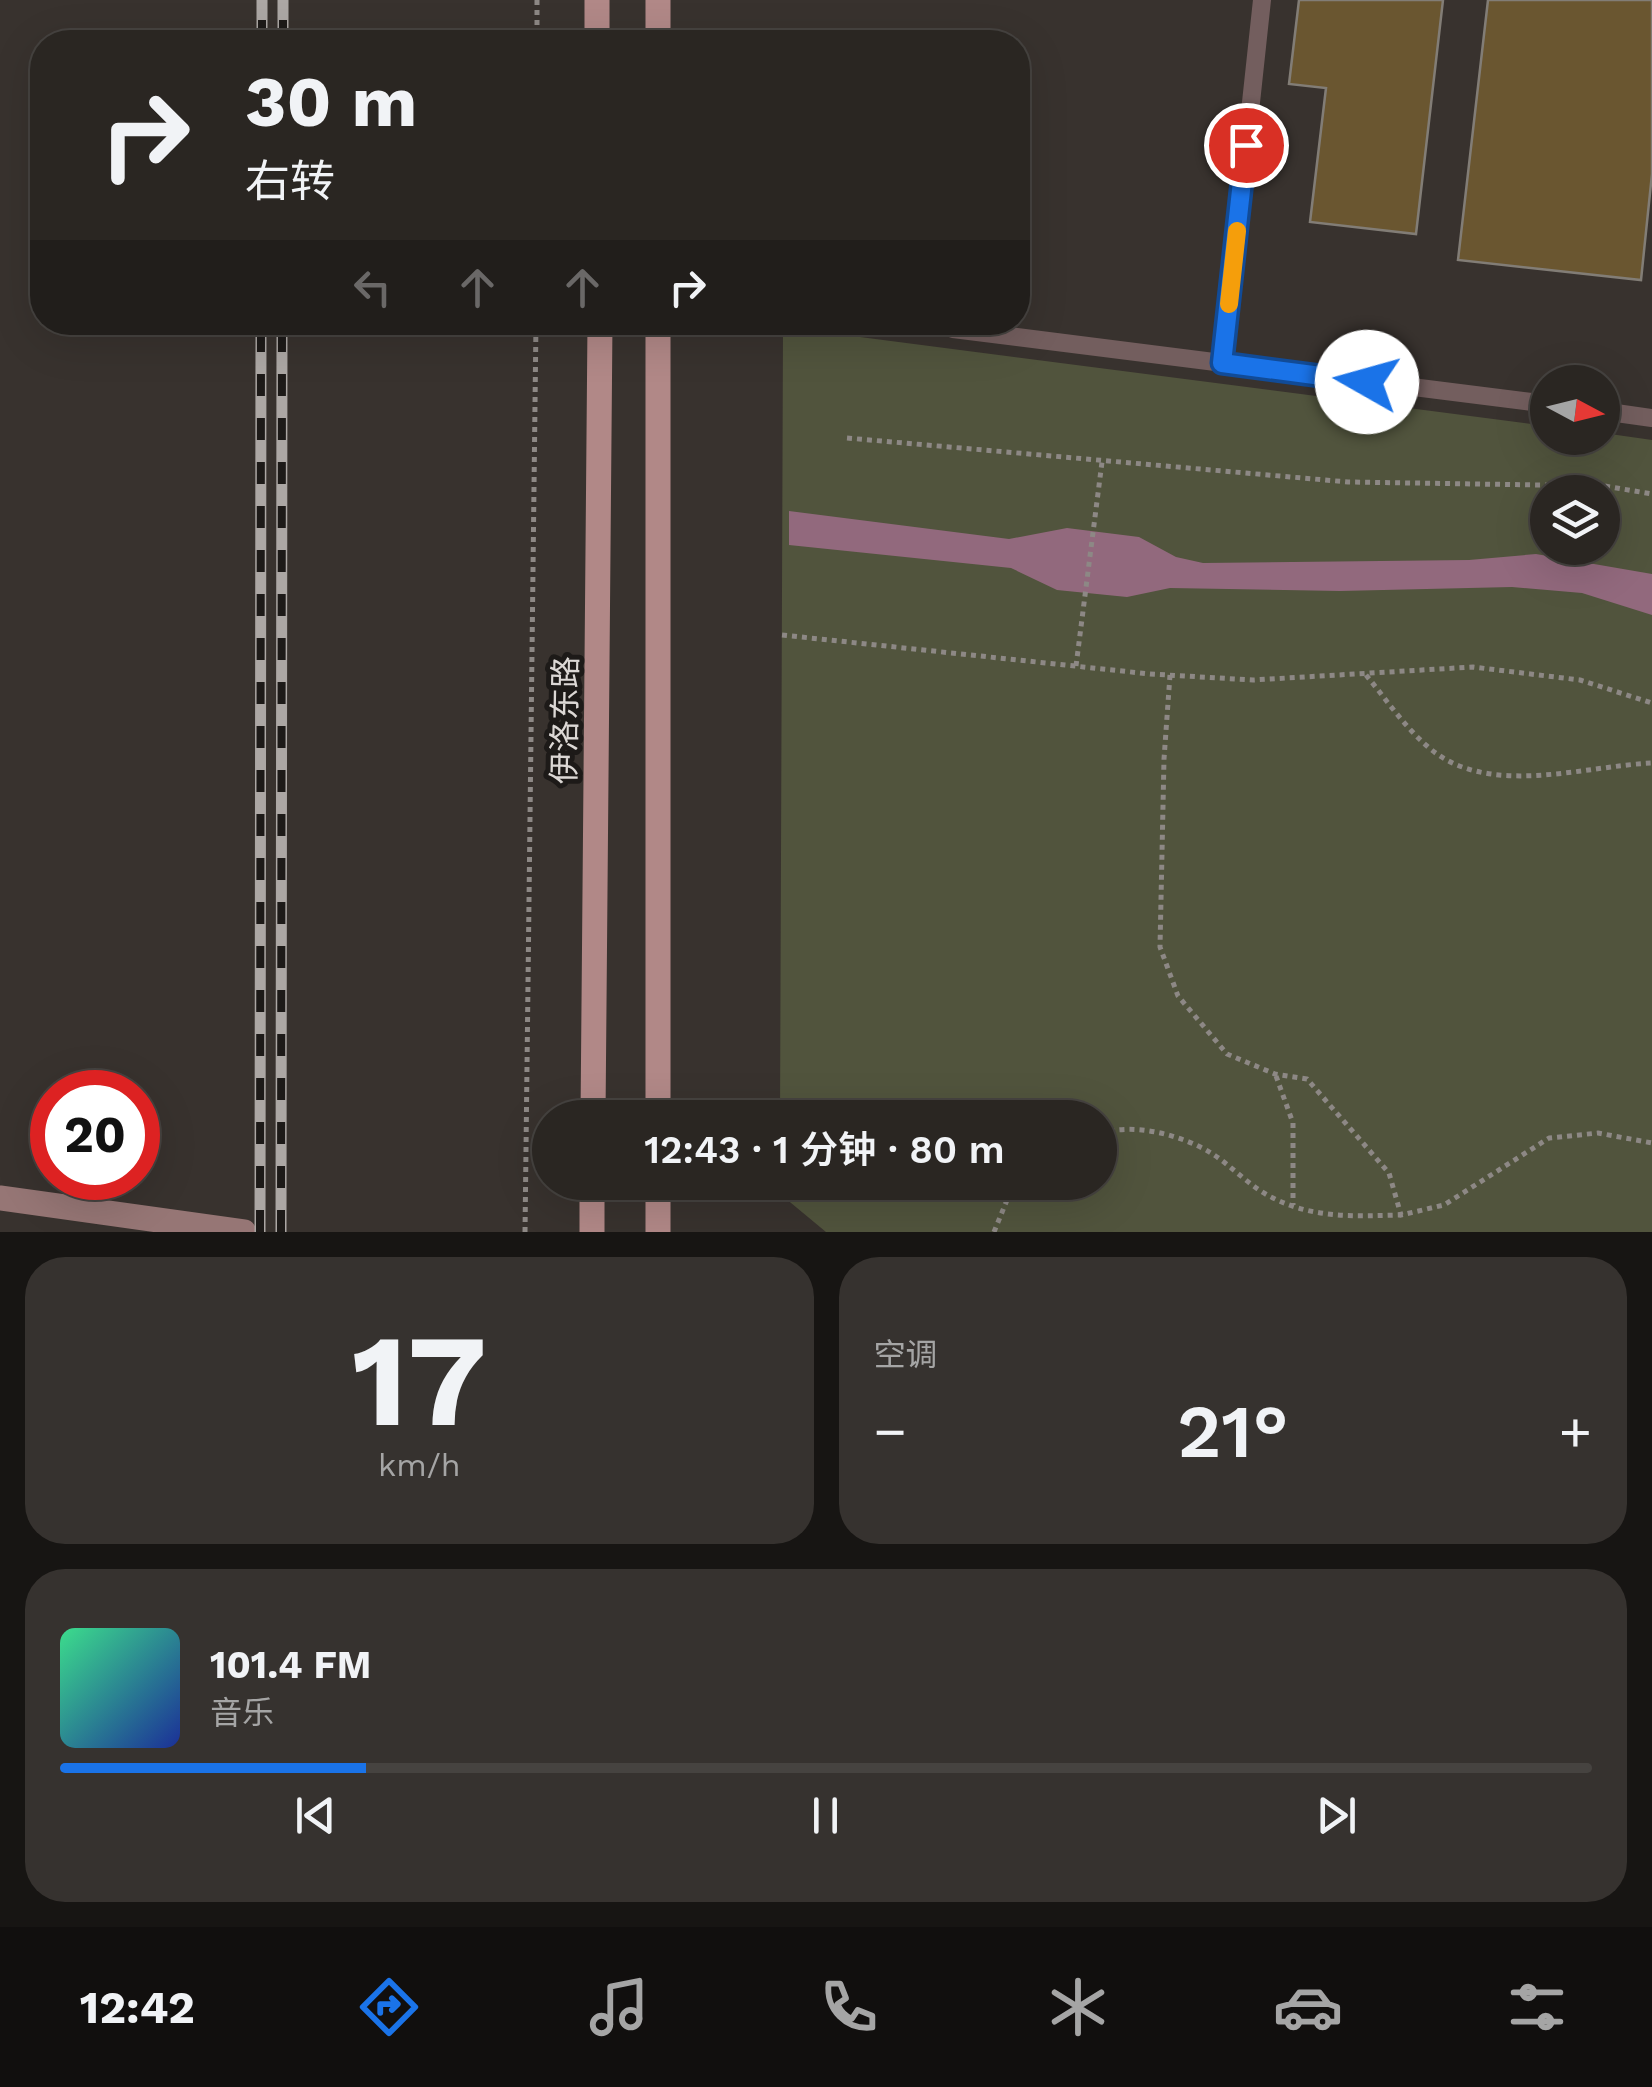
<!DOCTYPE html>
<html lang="zh">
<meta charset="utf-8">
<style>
:root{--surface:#2a2622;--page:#36322f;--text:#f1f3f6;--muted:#a5a5a5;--line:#464340;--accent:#1a73e8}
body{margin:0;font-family:"Work Sans","Noto Sans SC",sans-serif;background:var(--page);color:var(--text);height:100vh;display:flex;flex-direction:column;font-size:38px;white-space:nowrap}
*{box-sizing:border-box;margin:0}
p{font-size:32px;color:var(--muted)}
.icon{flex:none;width:55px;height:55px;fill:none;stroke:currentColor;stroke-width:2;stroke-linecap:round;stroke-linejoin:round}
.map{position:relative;height:1232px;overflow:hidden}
.drawer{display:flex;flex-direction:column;gap:25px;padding:25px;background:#171513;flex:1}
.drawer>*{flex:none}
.top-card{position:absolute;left:30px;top:30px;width:1000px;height:305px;border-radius:40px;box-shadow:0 10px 40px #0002,0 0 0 2px var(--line);background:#2a2622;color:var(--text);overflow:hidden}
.needle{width:65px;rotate:97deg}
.tools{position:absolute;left:1530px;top:365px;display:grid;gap:20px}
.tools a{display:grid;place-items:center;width:90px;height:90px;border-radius:50%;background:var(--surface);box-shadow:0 10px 40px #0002,0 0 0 2px var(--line);font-size:50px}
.speed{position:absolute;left:30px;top:1070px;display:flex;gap:20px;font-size:50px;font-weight:700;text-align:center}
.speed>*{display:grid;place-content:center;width:130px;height:130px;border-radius:50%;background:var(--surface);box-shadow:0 10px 40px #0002,0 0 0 2px var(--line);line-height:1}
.speed .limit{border:15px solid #d22;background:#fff;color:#111}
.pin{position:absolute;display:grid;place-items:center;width:85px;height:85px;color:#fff;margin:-42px;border:5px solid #fff;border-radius:50%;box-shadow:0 2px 10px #0007}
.me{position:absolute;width:110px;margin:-55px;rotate:277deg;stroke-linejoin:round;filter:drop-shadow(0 0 8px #0008)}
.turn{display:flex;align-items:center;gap:35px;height:210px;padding:0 50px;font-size:45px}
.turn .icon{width:130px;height:130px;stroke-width:2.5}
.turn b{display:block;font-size:70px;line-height:85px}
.lanes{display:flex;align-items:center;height:95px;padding:0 50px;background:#0003;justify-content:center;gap:50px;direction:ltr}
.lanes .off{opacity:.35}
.big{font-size:75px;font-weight:600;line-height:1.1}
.drawer .tile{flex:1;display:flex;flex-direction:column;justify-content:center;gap:15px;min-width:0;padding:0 35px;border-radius:40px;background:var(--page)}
.drawer .dial{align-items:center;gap:0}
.dial b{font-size:130px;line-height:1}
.song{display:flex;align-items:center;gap:30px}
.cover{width:120px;height:120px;border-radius:15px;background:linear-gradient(135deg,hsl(150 70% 55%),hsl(230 70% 35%))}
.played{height:10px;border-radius:5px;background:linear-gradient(90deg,var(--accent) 20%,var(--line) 20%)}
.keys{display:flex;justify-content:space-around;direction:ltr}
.heat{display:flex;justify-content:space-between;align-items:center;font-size:55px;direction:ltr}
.drawer .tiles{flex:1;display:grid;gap:25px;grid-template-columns:1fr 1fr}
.tile:last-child{grid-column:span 2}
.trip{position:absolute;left:532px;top:1100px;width:585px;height:100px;border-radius:50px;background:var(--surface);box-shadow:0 10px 40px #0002,0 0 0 2px var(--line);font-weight:600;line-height:100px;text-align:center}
.tab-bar{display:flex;height:160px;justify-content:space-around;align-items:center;background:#110f0e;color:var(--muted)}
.tab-bar .icon{width:70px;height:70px}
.tab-bar .selected{color:var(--accent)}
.tab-bar b{font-size:45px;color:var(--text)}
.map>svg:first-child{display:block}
</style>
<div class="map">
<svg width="1652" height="1232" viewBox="0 0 1652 1232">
<rect width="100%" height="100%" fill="#38322e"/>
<path fill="#51543d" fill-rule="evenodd" d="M783 327 1547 426 1548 438H1602L1603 433 1652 440V1232H826L779 1193 780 1182H1100V1118L780 1117ZM1548 492H1602V548H1548Z"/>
<path fill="#92697d" d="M789 511 1009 539 1067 528 1139 537 1176 557 1203 563 1469 560 1536 554 1652 574V615L1582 593 1512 587 1340 591 1170 588 1127 597 1057 590 1011 568 789 545Z"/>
<g fill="#6a5630" stroke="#827d76" stroke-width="2.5">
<path d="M1299 0H1443L1416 234 1310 222 1326 88 1289 84Z"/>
<path d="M1488 0H1652V174L1641 280 1458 260Z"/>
</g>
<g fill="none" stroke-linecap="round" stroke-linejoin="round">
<g stroke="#8d8885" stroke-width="5" stroke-dasharray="5 5" stroke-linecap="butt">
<path d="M537 0V42"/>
<path d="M847 438 1348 482 1605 486 1652 494"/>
<path d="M782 635 1150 674 1253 680 1473 667 1580 680 1652 703"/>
<path d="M1076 666 1102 462"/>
<path d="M1170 675 1164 759 1160 947 1178 996 1227 1054 1275 1074 1307 1079 1389 1173 1401 1215 1444 1205 1549 1138 1598 1133 1652 1143"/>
<path d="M1366 675C1385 698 1404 726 1427 746 1486 799 1582 766 1652 763"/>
<path d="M1276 1076 1293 1123V1205"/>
<path d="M1100 1134C1132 1122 1182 1135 1211 1153 1232 1166 1250 1187 1273 1198 1315 1219 1355 1216 1401 1215"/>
<path d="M525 1232 536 322"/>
<path d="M994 1232 1009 1195 1020 1182"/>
</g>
<g stroke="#735e5e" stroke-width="18">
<path d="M953 329 1548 404"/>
<path d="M1223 363 1262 0"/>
<path d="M1602 411 1652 418"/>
</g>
<path stroke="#967675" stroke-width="25" d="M0 1198 244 1232"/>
<g stroke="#b18887" stroke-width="25">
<path d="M597 0V42"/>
<path d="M658 0V42"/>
<path d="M658 322V1118"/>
<path d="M593 1118 600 322"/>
<path d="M658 1182V1232"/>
<path d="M592 1232V1182"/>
</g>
<g stroke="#aca7a4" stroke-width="11">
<g id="rail">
<path d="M262 42V0"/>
<path d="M283 42V0"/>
<path d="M260 1232 261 322"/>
<path d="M281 1232 282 322"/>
</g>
</g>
<use href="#rail" stroke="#1d1a18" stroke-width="8" stroke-dasharray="22" stroke-linecap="butt"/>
</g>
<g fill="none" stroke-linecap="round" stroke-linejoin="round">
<g stroke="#114b97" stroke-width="25">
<path id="route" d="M1246 145 1222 363 1367 382"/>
</g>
<use href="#route" stroke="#1a73e8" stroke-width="18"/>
<path stroke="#f59e0b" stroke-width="18" d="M1229 304 1237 231"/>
</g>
<g text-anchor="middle" stroke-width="10" stroke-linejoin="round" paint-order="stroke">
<g font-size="32" fill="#dcd8d5" stroke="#1d1a18">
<text transform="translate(565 720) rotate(-89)" y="11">伊洛东路</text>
</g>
</g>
</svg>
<div class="tools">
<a><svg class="needle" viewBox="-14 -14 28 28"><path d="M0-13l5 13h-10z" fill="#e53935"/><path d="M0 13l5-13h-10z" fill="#a5a5a5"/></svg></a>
<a><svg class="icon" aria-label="layers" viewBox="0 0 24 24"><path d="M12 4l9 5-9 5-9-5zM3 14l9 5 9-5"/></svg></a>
</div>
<div class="speed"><div class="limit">20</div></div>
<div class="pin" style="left:1246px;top:145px;background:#d93025"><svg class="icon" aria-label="arrive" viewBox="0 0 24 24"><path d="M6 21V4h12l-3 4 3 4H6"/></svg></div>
<svg class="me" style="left:1367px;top:382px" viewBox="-20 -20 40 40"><circle r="19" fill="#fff"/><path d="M0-13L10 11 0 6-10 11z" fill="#1a73e8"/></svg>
<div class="trip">12:43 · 1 分钟 · 80 m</div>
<div class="top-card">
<div class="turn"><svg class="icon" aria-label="right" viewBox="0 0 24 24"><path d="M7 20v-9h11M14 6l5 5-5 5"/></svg><div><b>30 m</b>右转</div></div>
<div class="lanes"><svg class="icon off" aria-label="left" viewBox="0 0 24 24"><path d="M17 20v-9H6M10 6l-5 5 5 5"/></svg><svg class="icon off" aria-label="ahead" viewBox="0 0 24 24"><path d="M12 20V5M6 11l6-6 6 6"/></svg><svg class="icon off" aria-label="ahead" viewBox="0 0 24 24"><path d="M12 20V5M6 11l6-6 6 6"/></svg><svg class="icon" aria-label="right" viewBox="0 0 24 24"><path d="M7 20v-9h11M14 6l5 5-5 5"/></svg></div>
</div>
</div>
<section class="drawer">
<div class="tiles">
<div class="tile dial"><b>17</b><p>km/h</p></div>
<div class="tile"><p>空调</p>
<div class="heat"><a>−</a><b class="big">21°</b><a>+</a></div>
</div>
<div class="tile">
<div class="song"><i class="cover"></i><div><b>101.4 FM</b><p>音乐</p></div></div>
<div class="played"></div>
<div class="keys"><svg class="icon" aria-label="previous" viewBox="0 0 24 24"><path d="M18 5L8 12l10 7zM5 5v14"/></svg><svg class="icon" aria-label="pause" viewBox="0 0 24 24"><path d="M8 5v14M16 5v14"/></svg><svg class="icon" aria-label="next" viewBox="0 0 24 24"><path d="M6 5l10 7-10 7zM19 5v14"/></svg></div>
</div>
</div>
</section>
<nav class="tab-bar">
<b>12:42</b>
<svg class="icon selected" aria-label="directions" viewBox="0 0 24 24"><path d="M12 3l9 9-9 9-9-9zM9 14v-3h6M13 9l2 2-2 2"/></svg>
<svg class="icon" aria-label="music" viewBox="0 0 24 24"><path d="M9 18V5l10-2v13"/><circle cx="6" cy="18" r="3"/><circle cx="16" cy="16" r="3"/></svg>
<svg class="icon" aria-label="phone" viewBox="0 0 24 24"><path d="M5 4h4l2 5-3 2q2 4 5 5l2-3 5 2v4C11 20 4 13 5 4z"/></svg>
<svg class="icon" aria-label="climate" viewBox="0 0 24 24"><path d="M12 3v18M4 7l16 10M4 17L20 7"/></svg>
<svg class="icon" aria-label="car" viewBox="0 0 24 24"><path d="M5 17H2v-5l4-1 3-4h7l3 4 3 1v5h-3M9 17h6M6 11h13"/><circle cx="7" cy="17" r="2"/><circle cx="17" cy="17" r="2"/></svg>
<svg class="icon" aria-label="filters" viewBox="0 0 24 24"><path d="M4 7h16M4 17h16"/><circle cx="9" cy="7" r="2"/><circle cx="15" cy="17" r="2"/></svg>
</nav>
